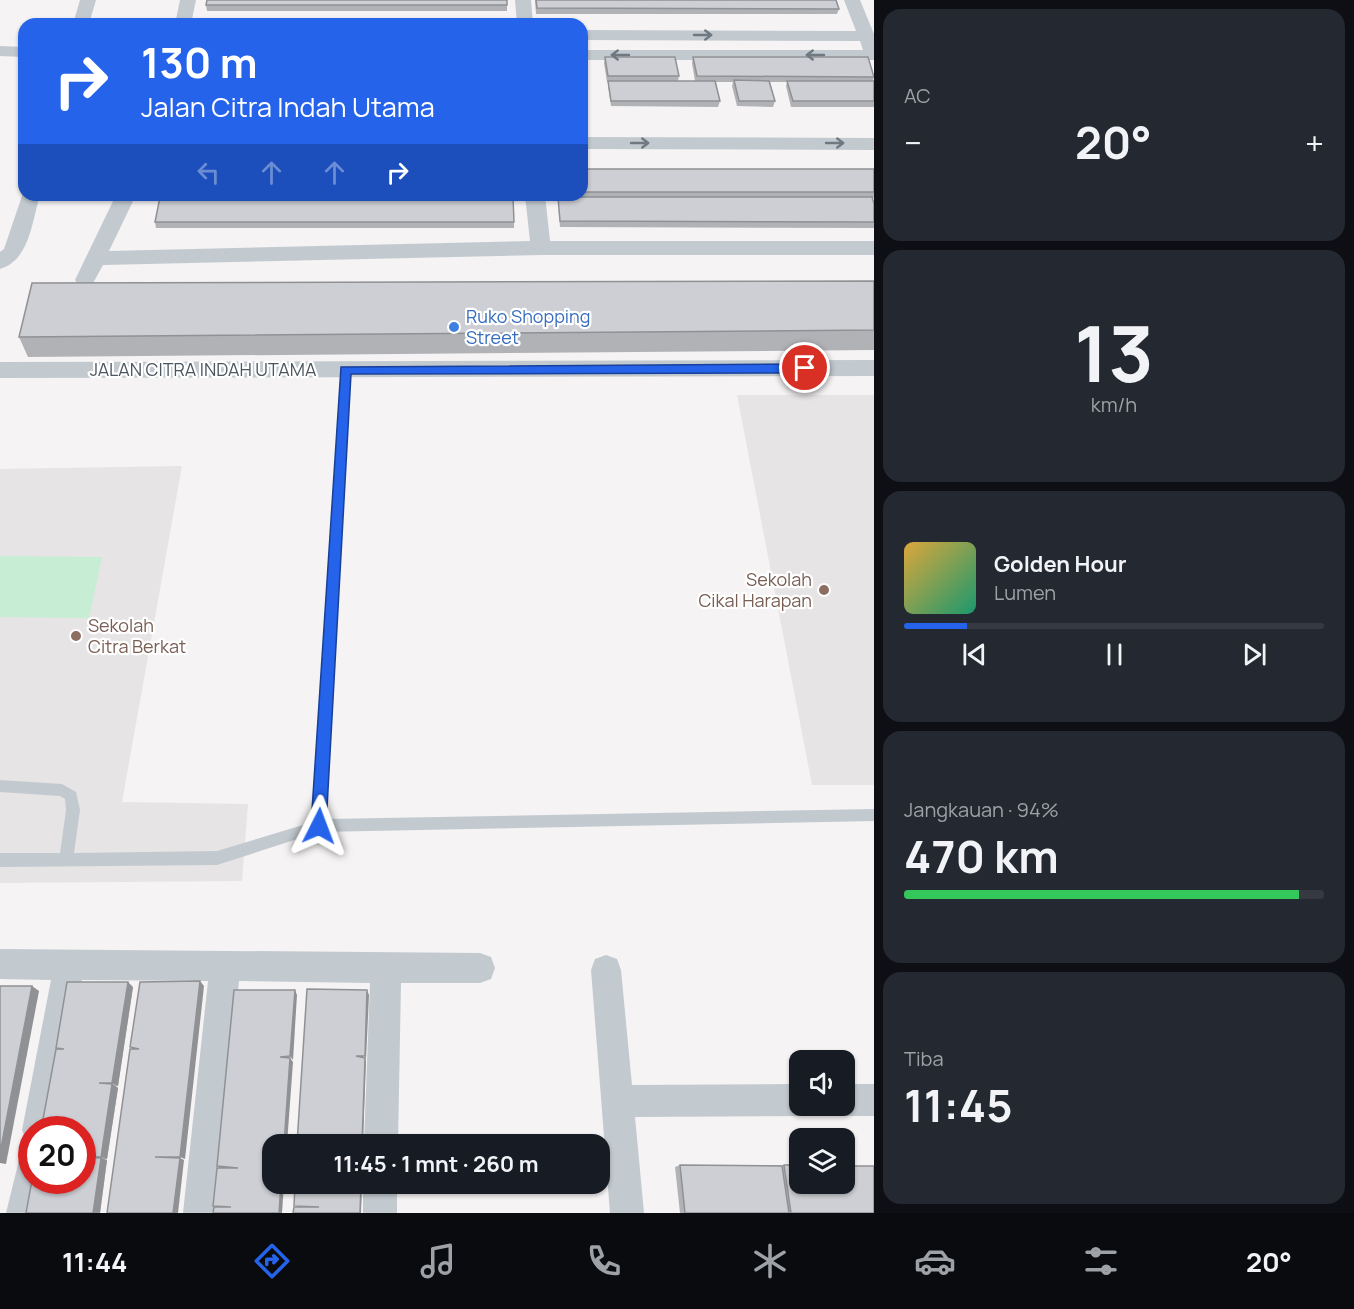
<!DOCTYPE html>
<html lang="id">
<meta charset="utf-8">
<style>
:root{--surface:#171b24;--page:#242831;--text:#f1f3f6;--muted:#9ea1a6;--line:#363941;--accent:#2563eb}
body{margin:0;font-family:Manrope,sans-serif;background:var(--page);color:var(--text);height:100vh;display:flex;flex-direction:column;font-size:22px;white-space:nowrap}
*{box-sizing:border-box;margin:0}
p{font-size:20px;color:var(--muted)}
.icon{flex:none;width:33px;height:33px;fill:none;stroke:currentColor;stroke-width:2;stroke-linecap:round;stroke-linejoin:round}
.map{position:relative;flex:1;overflow:hidden}
.sheet{display:flex;flex-direction:column;gap:9px;padding:9px;background:#0d0f14;width:480px}
.sheet>*{flex:none}
.top-card{position:absolute;left:18px;top:18px;width:570px;height:183px;border-radius:18px;box-shadow:0 2px 4px #0004;background:#2563eb;color:#fff;overflow:hidden}
.controls{position:absolute;left:789px;top:1050px;display:grid;gap:12px}
.controls a{display:grid;place-items:center;width:66px;height:66px;border-radius:12px;background:var(--surface);box-shadow:0 2px 4px #0004;font-size:30px}
.speed{position:absolute;left:18px;top:1116px;display:flex;gap:12px;font-size:30px;font-weight:700;text-align:center}
.speed>*{display:grid;place-content:center;width:78px;height:78px;border-radius:50%;background:var(--surface);box-shadow:0 2px 4px #0004;line-height:1}
.speed .limit{border:9px solid #d22;background:#fff;color:#111}
.pin{position:absolute;display:grid;place-items:center;width:51px;height:51px;color:#fff;margin:-26px;border:3px solid #fff;border-radius:50%;box-shadow:0 2px 6px #0007}
.me{position:absolute;width:66px;margin:-33px;rotate:3deg;stroke-linejoin:round;filter:drop-shadow(0 0 4px #0008)}
.turn{display:flex;align-items:center;gap:21px;height:126px;padding:0 24px;font-size:27px}
.turn .icon{width:78px;height:78px;stroke-width:2.5}
.turn b{display:block;font-size:42px;line-height:51px}
.lanes{display:flex;align-items:center;height:57px;padding:0 24px;background:#0003;justify-content:center;gap:30px;direction:ltr}
.lanes .off{opacity:.35}
.big{font-size:45px;font-weight:700;line-height:1.1}
.sheet .tile{flex:1;display:flex;flex-direction:column;justify-content:center;gap:9px;min-width:0;padding:0 21px;border-radius:18px;background:var(--page)}
.sheet .dial{align-items:center;gap:0}
.dial b{font-size:78px;line-height:1}
.song{display:flex;align-items:center;gap:18px}
.cover{width:72px;height:72px;border-radius:9px;background:linear-gradient(135deg,hsl(40 70% 55%),hsl(160 70% 35%))}
.played{height:6px;border-radius:3px;background:linear-gradient(90deg,var(--accent) 15%,var(--line) 15%)}
.keys{display:flex;justify-content:space-around;direction:ltr}
.heat{display:flex;justify-content:space-between;align-items:center;font-size:33px;direction:ltr}
.charge{height:9px;border-radius:4px;background:linear-gradient(90deg,#34c759 94%,var(--line) 0)}
.trip{position:absolute;left:262px;top:1134px;width:348px;height:60px;border-radius:18px;background:var(--surface);box-shadow:0 2px 4px #0004;font-weight:700;line-height:60px;text-align:center}
.menu{display:flex;height:96px;justify-content:space-around;align-items:center;background:#090b0e;color:var(--muted)}
.menu .icon{width:42px;height:42px}
.menu .current{color:var(--accent)}
.menu b{font-size:27px;color:var(--text)}
main{display:flex;flex:1;min-height:0}
.map>svg:first-child{display:block}
</style>
<main>
<div class="map">
<svg width="874" height="1213" viewBox="0 0 874 1213">
<rect width="100%" height="100%" fill="#f5f3f3"/>
<g fill="#e6e4e4">
<path d="M737 395H874V785H812Z"/>
<path d="M182 466 122 802 248 804 242 881 0 883V469Z"/>
</g>
<path fill="#c7edd5" d="M0 556 102 557 89 618 0 617Z"/>
<g fill="none" stroke-linecap="round" stroke-linejoin="round">
<path fill="#c2cad0" fill-rule="evenodd" d="M346 366 351 370 326 819 874 809V821L319 832 217 865 0 867V853H60L66 810 65 799 60 796 0 792V780L62 784 76 792 80 810 74 853 217 851 313 822 341 370Z"/>
<g fill="#c2cad0" fill-rule="evenodd">
<path d="M80 0H96L89 24H73Z"/>
<path d="M180 0H196L191 24H175Z"/>
<path d="M515 0H531L533 24H517Z"/>
<path d="M844 0H860L874 34V60H582V50H863L860 41 582 40V30L856 31Z"/>
<path d="M0 46 24 47V57L0 56Z"/>
<path d="M582 137 874 138V150L582 149Z"/>
<path d="M24 190V195H40C32 221 30 260 0 269V252L4 249Z"/>
<path d="M116 195H136L109 251 530 241 525 195H545L550 241H874V255H541L103 265 92 285H78L75 280Z"/>
<path d="M874 360V376L0 378V362Z"/>
<path d="M0 949 480 953 491 957 495 968 491 979 480 983H401L398 1144H364L370 983 239 981 217 1213H183L208 981 82 980 56 1130H32V1144L27 1142 22 1130 51 980 0 979Z"/>
<path d="M606 955 617 959 621 970 632 1085 800 1084V1106H814L812 1112 800 1116 635 1117 644 1213H610L591 970 595 959Z"/>
<path d="M844 1084H874V1116H844L832 1112 830 1106H844Z"/>
<path d="M32 1151V1180H47L40 1213H6L20 1156Z"/>
<rect x="363" y="1184" width="34" height="29"/>
</g>
</g>
<g fill="#b0b2b6">
<path d="M535 0H836L839 9 837 14H536Z"/>
<path d="M206 5H507V11H207Z"/>
<path d="M605 57 679 76 678 81H695L692 63 693 57 874 75 873 81H874V107H791L786 86 787 82H770L775 101 773 107 737 106 732 86 733 82H716L720 101 718 107 611 106 608 86V82H607L604 63Z"/>
<path d="M582 169H874V198H872L874 204V228L560 227 558 203V198H557V195H582Z"/>
<path d="M162 195H474V198L514 222V228H156L155 222 162 197Z"/>
<path d="M874 281V350L28 357 19 337Z"/>
<path d="M133 987 118 1086H116L118 1088 107 1159H103L107 1160 100 1213H26L58 1049 56 1048Z"/>
<path d="M680 1165H784L874 1213H680L675 1167Z"/>
</g>
<g fill="#909194">
<path d="M200 981 204 986 185 1159 180 1157Z"/>
<path d="M128 982 133 987 118 1086 112 1083Z"/>
<path d="M32 986 39 991 6 1164 0 1163V1153Z"/>
<path d="M295 990 297 995 293 1060 290 1056Z"/>
<path d="M367 990 369 995 366 1060 365 1056Z"/>
<path d="M290 1058 293 1062 287 1144H284Z"/>
<path d="M365 1058 366 1061 363 1144H362Z"/>
<path d="M112 1084 118 1088 107 1159 101 1157Z"/>
<path d="M101 1158 107 1160 100 1213H93Z"/>
<path d="M180 1158 184 1160 178 1213H173Z"/>
<path d="M281 1184H284L282 1213H279Z"/>
<path d="M361 1184H362L361 1213H360Z"/>
</g>
<g fill="#cdcfd4" stroke="#909194" stroke-width="1.5">
<path d="M207 0H507V5H206Z"/>
<path d="M536 0H836L839 9 537 8Z"/>
<path d="M605 57H675L679 76H608Z"/>
<path d="M693 57H868L874 77 697 76Z"/>
<path d="M734 80 769 81 775 101H739Z"/>
<path d="M608 81H715L720 101H611Z"/>
<path d="M787 81H874V101H793Z"/>
<rect x="582" y="169" width="292" height="23"/>
<path d="M160 197 513 198 514 222H155Z"/>
<path d="M558 197H872L874 204V222L560 221Z"/>
<path d="M874 281V330L19 337 32 283Z"/>
<path d="M200 981 180 1157H155L180 1158 173 1213H107L130 1049H139L130 1047 140 982Z"/>
<path d="M67 982H128L112 1083H99L112 1084 101 1157H82V1130H41L56 1049H64L56 1048Z"/>
<path d="M0 986H32L0 1153Z"/>
<path d="M307 989 367 990 365 1056H356L365 1058 362 1144H297Z"/>
<path d="M234 990H295L290 1056 280 1057 290 1058 284 1144H273V1184H281L279 1213H213L214 1207H231L213 1206 217 1168H238L217 1166Z"/>
<path d="M82 1157 101 1158 93 1213H26L32 1180H82Z"/>
<path d="M680 1165 782 1166 789 1213H685Z"/>
<path d="M784 1165H800V1184H844V1166H874V1213H791Z"/>
<path d="M295 1184H361L360 1213H293L294 1207H319L294 1206Z"/>
</g>
<defs><path id="oneway-shaft" d="M-6 0H5M1.5-3L5.5 0L1.5 3" fill="none" stroke-width="1.6" stroke-linecap="round" stroke-linejoin="round" transform="scale(1.5)"/></defs>
<g stroke="#6f7981">
<use href="#oneway-shaft" transform="translate(703 35)"/>
<use href="#oneway-shaft" transform="translate(620 55) rotate(-180)"/>
<use href="#oneway-shaft" transform="translate(815 55) rotate(-180)"/>
<use href="#oneway-shaft" transform="translate(640 143)"/>
<use href="#oneway-shaft" transform="translate(835 143)"/>
</g>
<path fill="#2563eb" stroke="#184099" stroke-width="1.5" d="M805 364 811 368 805 373 351 374 326 826 324 831 319 833 313 831 311 826 341 367Z"/>
<circle fill="#3f7fe0" stroke="#fff" stroke-width="2" cx="454" cy="327" r="6"/>
<g fill="#8d6e63" stroke="#fff" stroke-width="2">
<circle cx="824" cy="590" r="6"/>
<circle cx="76" cy="636" r="6"/>
</g>
<g text-anchor="middle" stroke-width="4.5" stroke-linejoin="round" paint-order="stroke">
<g font-size="18" fill="#366cbe" stroke="#fff" text-anchor="start">
<text x="466" y="323">Ruko Shopping<tspan x="466" dy="21">Street</tspan></text>
</g>
<g font-size="18" fill="#4c565f" stroke="#fff">
<text x="203" y="376">JALAN CITRA INDAH UTAMA</text>
</g>
<g font-size="18" fill="#785e54" stroke="#fff" text-anchor="end">
<text x="812" y="586">Sekolah<tspan x="812" dy="21">Cikal Harapan</tspan></text>
<text x="88" y="632" text-anchor="start">Sekolah<tspan x="88" dy="21">Citra Berkat</tspan></text>
</g>
</g>
</svg>
<div class="controls">
<a><svg class="icon" aria-label="sound" viewBox="0 0 24 24"><path d="M4 9h4l5-4v14l-5-4H4zM17 9q2 3 0 6"/></svg></a>
<a><svg class="icon" aria-label="layers" viewBox="0 0 24 24"><path d="M12 4l9 5-9 5-9-5zM3 14l9 5 9-5"/></svg></a>
</div>
<div class="speed"><div class="limit">20</div></div>
<div class="pin" style="left:805px;top:368px;background:#d93025"><svg class="icon" aria-label="arrive" viewBox="0 0 24 24"><path d="M6 21V4h12l-3 4 3 4H6"/></svg></div>
<svg class="me" style="left:319px;top:826px" viewBox="-20 -20 40 40"><path d="M0-17L14 15 0 8-14 15z" fill="#2563eb" stroke="#fff" stroke-width="4"/></svg>
<div class="trip">11:45 · 1 mnt · 260 m</div>
<div class="top-card">
<div class="turn"><svg class="icon" aria-label="right" viewBox="0 0 24 24"><path d="M7 20v-9h11M14 6l5 5-5 5"/></svg><div><b>130 m</b>Jalan Citra Indah Utama</div></div>
<div class="lanes"><svg class="icon off" aria-label="left" viewBox="0 0 24 24"><path d="M17 20v-9H6M10 6l-5 5 5 5"/></svg><svg class="icon off" aria-label="ahead" viewBox="0 0 24 24"><path d="M12 20V5M6 11l6-6 6 6"/></svg><svg class="icon off" aria-label="ahead" viewBox="0 0 24 24"><path d="M12 20V5M6 11l6-6 6 6"/></svg><svg class="icon" aria-label="right" viewBox="0 0 24 24"><path d="M7 20v-9h11M14 6l5 5-5 5"/></svg></div>
</div>
</div>
<section class="sheet">
<div class="tile"><p>AC</p>
<div class="heat"><a>−</a><b class="big">20°</b><a>+</a></div>
</div>
<div class="tile dial"><b>13</b><p>km/h</p></div>
<div class="tile">
<div class="song"><i class="cover"></i><div><b>Golden Hour</b><p>Lumen</p></div></div>
<div class="played"></div>
<div class="keys"><svg class="icon" aria-label="previous" viewBox="0 0 24 24"><path d="M18 5L8 12l10 7zM5 5v14"/></svg><svg class="icon" aria-label="pause" viewBox="0 0 24 24"><path d="M8 5v14M16 5v14"/></svg><svg class="icon" aria-label="next" viewBox="0 0 24 24"><path d="M6 5l10 7-10 7zM19 5v14"/></svg></div>
</div>
<div class="tile"><p>Jangkauan · 94%</p><b class="big">470 km</b><div class="charge"></div></div>
<div class="tile"><p>Tiba</p><b class="big">11:45</b></div>
</section>
</main>
<nav class="menu">
<b>11:44</b>
<svg class="icon current" aria-label="directions" viewBox="0 0 24 24"><path d="M12 3l9 9-9 9-9-9zM9 14v-3h6M13 9l2 2-2 2"/></svg>
<svg class="icon" aria-label="music" viewBox="0 0 24 24"><path d="M9 18V5l10-2v13"/><circle cx="6" cy="18" r="3"/><circle cx="16" cy="16" r="3"/></svg>
<svg class="icon" aria-label="phone" viewBox="0 0 24 24"><path d="M5 4h4l2 5-3 2q2 4 5 5l2-3 5 2v4C11 20 4 13 5 4z"/></svg>
<svg class="icon" aria-label="climate" viewBox="0 0 24 24"><path d="M12 3v18M4 7l16 10M4 17L20 7"/></svg>
<svg class="icon" aria-label="car" viewBox="0 0 24 24"><path d="M5 17H2v-5l4-1 3-4h7l3 4 3 1v5h-3M9 17h6M6 11h13"/><circle cx="7" cy="17" r="2"/><circle cx="17" cy="17" r="2"/></svg>
<svg class="icon" aria-label="filters" viewBox="0 0 24 24"><path d="M4 7h16M4 17h16"/><circle cx="9" cy="7" r="2"/><circle cx="15" cy="17" r="2"/></svg>
<b>20°</b>
</nav>
